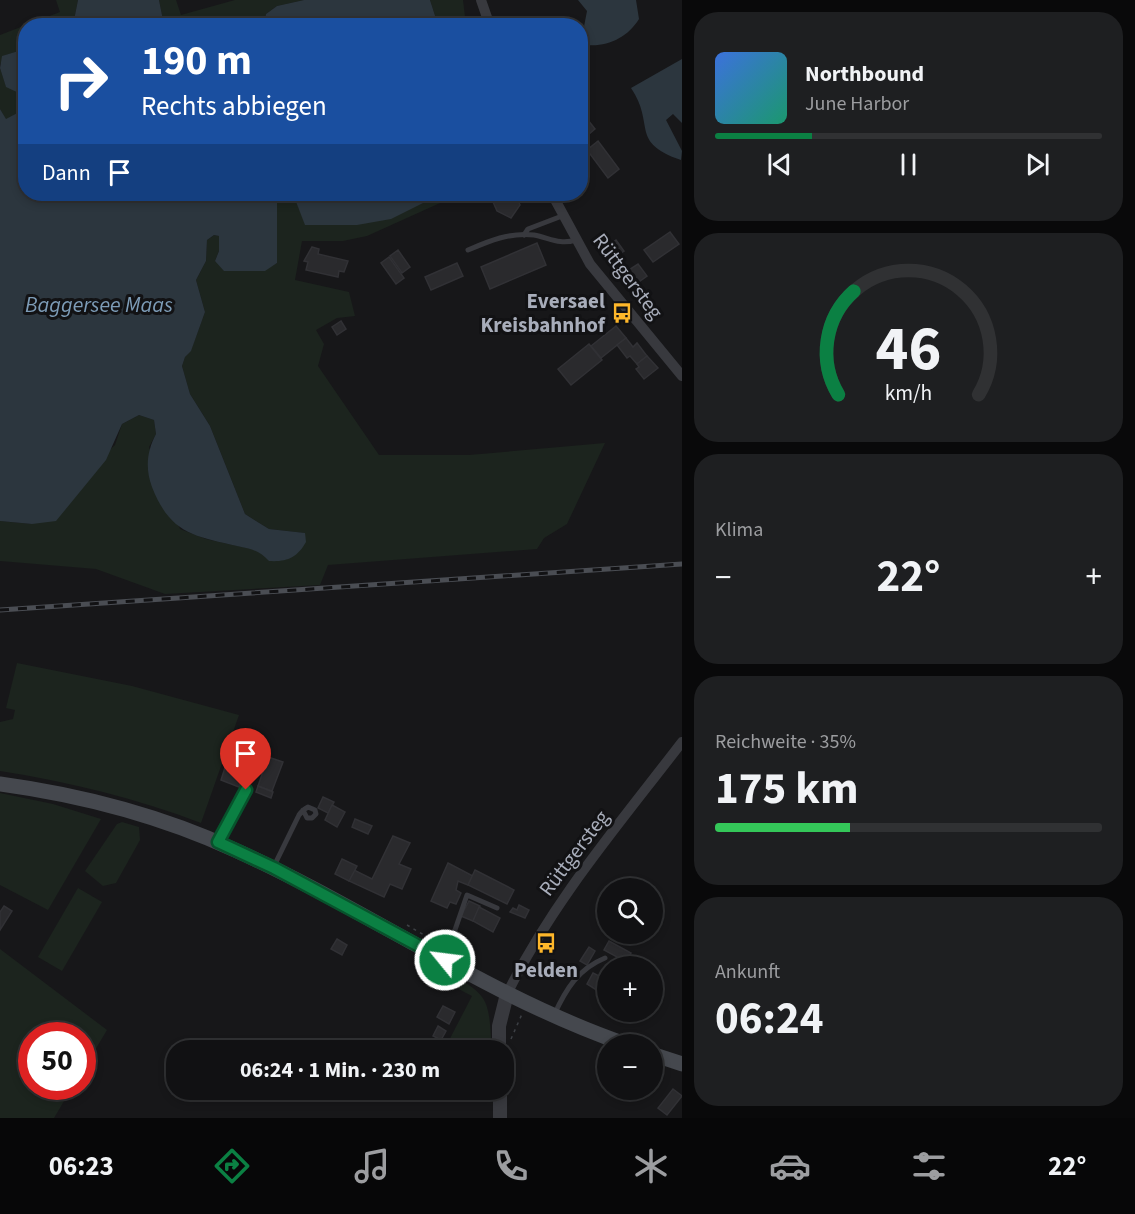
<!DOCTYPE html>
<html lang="de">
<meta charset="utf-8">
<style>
:root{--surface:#111113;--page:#1e1f21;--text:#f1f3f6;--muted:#9c9da0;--line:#303133;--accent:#0b8043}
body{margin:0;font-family:"Source Sans 3",sans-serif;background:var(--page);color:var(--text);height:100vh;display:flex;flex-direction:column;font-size:22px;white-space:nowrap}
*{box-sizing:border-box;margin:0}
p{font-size:20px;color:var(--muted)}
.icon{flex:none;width:33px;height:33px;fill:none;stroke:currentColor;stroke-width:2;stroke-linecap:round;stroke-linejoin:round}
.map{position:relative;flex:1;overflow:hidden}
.details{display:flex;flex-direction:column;gap:12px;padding:12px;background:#09090a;width:453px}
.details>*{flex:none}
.hud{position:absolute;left:18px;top:18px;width:570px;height:183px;border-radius:24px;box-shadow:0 3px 9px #0003,0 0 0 2px var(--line);background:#1a4fa0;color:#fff;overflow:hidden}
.controls{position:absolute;left:597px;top:878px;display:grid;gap:12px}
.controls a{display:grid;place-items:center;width:66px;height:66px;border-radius:50%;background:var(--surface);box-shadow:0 3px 9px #0003,0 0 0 2px var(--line);font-size:30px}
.speed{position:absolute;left:18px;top:1022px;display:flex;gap:12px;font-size:30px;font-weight:700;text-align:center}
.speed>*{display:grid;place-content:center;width:78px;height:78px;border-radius:50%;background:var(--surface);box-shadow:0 3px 9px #0003,0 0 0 2px var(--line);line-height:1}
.speed .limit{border:9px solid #d22;background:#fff;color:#111}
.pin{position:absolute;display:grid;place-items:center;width:51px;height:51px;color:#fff;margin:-62px -26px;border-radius:50% 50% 50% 0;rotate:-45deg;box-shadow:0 0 6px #0007}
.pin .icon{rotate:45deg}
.me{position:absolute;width:66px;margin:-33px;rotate:299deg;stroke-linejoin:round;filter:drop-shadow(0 0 4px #0008)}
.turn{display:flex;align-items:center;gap:21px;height:126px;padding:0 24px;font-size:27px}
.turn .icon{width:78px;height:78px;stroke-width:2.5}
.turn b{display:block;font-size:42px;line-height:51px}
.then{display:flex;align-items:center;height:57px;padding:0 24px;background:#0003;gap:12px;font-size:22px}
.big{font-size:45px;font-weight:700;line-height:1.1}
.details .widget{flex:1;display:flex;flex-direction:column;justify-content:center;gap:9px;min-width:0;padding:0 21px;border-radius:24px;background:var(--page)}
.details .dial{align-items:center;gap:0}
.dial svg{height:156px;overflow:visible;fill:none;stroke:var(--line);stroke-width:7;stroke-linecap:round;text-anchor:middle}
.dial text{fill:var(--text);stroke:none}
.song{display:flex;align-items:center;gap:18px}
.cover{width:72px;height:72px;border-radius:9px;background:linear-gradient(135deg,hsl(220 70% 55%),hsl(160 70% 35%))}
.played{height:6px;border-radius:3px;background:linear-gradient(90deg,var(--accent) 25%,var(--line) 25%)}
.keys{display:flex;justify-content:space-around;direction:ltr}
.heat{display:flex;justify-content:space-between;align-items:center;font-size:33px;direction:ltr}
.charge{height:9px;border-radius:4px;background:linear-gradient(90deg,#34c759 35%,var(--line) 0)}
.trip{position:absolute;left:166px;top:1040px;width:348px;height:60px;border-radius:24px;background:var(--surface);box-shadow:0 3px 9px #0003,0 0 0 2px var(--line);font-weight:700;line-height:60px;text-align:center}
.tabs{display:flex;height:96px;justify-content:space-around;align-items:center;background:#070708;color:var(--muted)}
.tabs .icon{width:42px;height:42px}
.tabs .active{color:var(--accent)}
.tabs b{font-size:27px;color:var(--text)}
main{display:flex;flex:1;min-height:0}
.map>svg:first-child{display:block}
</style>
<main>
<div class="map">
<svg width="682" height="1118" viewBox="0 0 682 1118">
<rect width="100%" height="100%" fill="#171719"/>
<g fill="#1c241e">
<path d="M56 0H78L73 25 26 26 25 49 3 56 0 65V35L60 12Z"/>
<path d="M159 0H176L181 15 235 0H304L277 6 266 14 264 26 174 25 163 20Z"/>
<path d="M430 0H463L466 25H438Z"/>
<path d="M0 68 6 86C18 92 25 95 25 109L6 120 0 109Z"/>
<path d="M277 194H293L306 225 440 194H460L367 236 343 241H302L295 280 349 292 355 316 337 318 316 330 324 344 318 366 379 455H469L605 443 567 524 544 538 537 549 328 565 320 585 165 594 96 569 0 561V521L32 524 115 445 122 424 139 415 154 420 156 434 149 447 180 529 206 539 260 551 304 533 269 529 245 514 210 426 190 394 182 366 185 357 191 350 205 312 196 280 206 261 207 240 214 235 219 236V251L215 261C238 269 256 276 277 263Z"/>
<path d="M17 663 132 686 239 715 201 823C136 798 69 782 0 771V722L13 719 15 710 6 708Z"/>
<path d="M0 793 53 804 101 819 48 910 0 885Z"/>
<path d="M122 822 139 827 140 840 116 883 103 886 85 871 117 824Z"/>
<path d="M78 888 102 902 62 971 38 957Z"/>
<path d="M0 949 107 1030 83 1070 82 1035H32V1086H73L54 1118H0Z"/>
<path d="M446 972C492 996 488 1000 492 1050H444L472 996 441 980Z"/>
</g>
<g fill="#2c363e">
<path d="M78 0H159L163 20 174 25H73Z"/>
<path d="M304 0H430L438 25H264L266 14 277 6Z"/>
<path d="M578 0H636L639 19C628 37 608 47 587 45L582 37 587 11Z"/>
<path d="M25 49H26L25 101 21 94 6 87 0 68 2 56Z"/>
<path d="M682 59V123L673 114 666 120 682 151 681 160C629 142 656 125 631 88Z"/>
<path d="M0 109 6 119 25 109 26 194H282L277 195V263L265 271H224L215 261 219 251V236L214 235 207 240 206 261 196 280 205 312 191 351 185 357 182 366 190 394 210 426 245 514 269 529 305 533 306 542C297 558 287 562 269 561 259 550 251 549 237 546 193 536 170 533 152 487 145 468 147 451 156 434L154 420 139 415 122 424 106 460 56 521 32 524 0 521Z"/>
<path d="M293 194H441L391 219 357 225H305Z"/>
</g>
<g fill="#2a2a2d" stroke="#313135" stroke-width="1.5">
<path d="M584 115 595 129 588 135 580 125V117Z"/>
<path d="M598 141 619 169 608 178 587 150Z"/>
<path d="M494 194H515L520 205 511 218 497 211 490 195Z"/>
<path d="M670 232 679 244 653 262 644 250Z"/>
<path d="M616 240 624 251 610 261 602 250Z"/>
<path d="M537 243 546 265 490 289 481 267Z"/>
<path d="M312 247 319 249 318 254 348 261 344 272 339 271 338 277 306 270 308 262 304 261Z"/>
<path d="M398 250 410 267 402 273 390 256Z"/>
<path d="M389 257 404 278 396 284 381 263Z"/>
<path d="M457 263 463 276 431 290 425 277Z"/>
<path d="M638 264 647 276 629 289 621 275Z"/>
<path d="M341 321 346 329 337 335 332 327Z"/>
<path d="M616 326 626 338 601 358 591 346Z"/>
<path d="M626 338 633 347 637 343 647 356 637 364 630 356 627 358 617 345Z"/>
<path d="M589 344 602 360 571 385 558 369Z"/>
<path d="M647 356 658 368 644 379 636 369 639 367 637 364Z"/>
<path d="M239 747 252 751 248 761 235 756Z"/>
<path d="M235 756 248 761 239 787 221 780 228 758 234 760Z"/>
<path d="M268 757 283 762 272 791 258 786Z"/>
<path d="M252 761 265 766 262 774 249 769Z"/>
<path d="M258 786 273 792 271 798 256 792Z"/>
<path d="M323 797 334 802 328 813 318 808Z"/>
<path d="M332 805 345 812 337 827 325 820Z"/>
<path d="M355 819 372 826 368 834 352 827Z"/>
<path d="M393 836 410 843 399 864 411 869 402 889 390 884 384 897 349 881 354 870 372 879Z"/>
<path d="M342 859 357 866 349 881 335 874Z"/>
<path d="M448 863 473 876 468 885 458 881 456 890 461 893 456 904 450 902 447 908 431 901Z"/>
<path d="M475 870 514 890 507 904 468 885Z"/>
<path d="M469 901 480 906 473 921 461 916Z"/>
<path d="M519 905 529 910 525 918 510 912 513 908 517 910Z"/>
<path d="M4 906 12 911 0 930V912Z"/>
<path d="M479 907 500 918 493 932 473 921Z"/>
<path d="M337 939 347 945 342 955 331 949Z"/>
<path d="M609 941 631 953 624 966H617L621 959 604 950Z"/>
<path d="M589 947 595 951 587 965 580 961Z"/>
<path d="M593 973 605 979 608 974 606 996 587 984Z"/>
<path d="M443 1006 455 1012 449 1024 437 1017Z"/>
<path d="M438 1026 446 1031 441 1040 433 1036Z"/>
<path d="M673 1089 682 1096 667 1115 658 1108Z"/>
</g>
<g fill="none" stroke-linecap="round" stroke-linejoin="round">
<g stroke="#3d4045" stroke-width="1.5" stroke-dasharray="3 4.5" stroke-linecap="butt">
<path d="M407 925 431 939"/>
<path d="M635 1037 650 1042"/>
<path d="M511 1039 522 1014"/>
<path d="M509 1056V1081"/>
</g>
<g stroke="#38393e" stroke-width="5">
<path d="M524 235 528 229 562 216"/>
<path d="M468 250C489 241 510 232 534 235 550 238 559 245 576 240"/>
<path d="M218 841 246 790"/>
<path d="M274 866 299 815C301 812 304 809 308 807L315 810 316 814 312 818H307L303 810"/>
<path d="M445 959 467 895 497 908"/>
<path d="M554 1015C566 989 578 969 605 958"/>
</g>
<g stroke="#38393e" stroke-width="10">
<path d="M481 0 490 26"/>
<path d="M552 194 590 264 682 376"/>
<path d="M507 994C552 902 620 823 682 742"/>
</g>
<g stroke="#38393e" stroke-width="14">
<path d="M499 1050V1026L507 994"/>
<path d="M500 1089V1118"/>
</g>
<g stroke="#45484e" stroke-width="15">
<path d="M0 784C81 795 161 816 235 850 368 910 487 996 625 1044"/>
<path d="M652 1054 682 1064"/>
</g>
<g stroke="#4a4d53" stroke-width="5">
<path id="rail" d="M0 610 682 564"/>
</g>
<use href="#rail" stroke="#121214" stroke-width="3" stroke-dasharray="9" stroke-linecap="butt"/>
</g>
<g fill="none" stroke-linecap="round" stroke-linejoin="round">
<g stroke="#07532c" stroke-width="15">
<path id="route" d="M246 790 218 842 274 868 445 960"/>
</g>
<use href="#route" stroke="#0b8043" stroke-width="10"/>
</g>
<defs>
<g id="bus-bare" transform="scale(1.62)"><path d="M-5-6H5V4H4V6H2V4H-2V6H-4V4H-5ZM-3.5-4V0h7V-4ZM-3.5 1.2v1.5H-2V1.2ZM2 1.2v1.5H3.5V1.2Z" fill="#feb72a" stroke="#121214" stroke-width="2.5" paint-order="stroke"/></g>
</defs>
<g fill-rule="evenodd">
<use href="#bus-bare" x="622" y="313"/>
<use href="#bus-bare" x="546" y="943"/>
</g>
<g text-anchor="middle" stroke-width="6" stroke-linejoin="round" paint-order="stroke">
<g font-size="21" fill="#a8adba" stroke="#121214">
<text transform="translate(628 276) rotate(53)" y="7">Rüttgersteg</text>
<text transform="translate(574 853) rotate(-53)" y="7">Rüttgersteg</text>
</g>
<g font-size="21" font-weight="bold" fill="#a8adba" stroke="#121214" text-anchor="end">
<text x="605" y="308">Eversael<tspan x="605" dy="24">Kreisbahnhof</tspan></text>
<text x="546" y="977" text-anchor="middle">Pelden</text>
</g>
<g font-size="22" font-style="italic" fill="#7d9cb7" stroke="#121214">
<text x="99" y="312">Baggersee Maas</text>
</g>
</g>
</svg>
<div class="controls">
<a><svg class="icon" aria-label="search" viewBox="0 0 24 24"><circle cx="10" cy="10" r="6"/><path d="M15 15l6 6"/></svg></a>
<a>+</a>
<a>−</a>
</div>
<div class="speed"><div class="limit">50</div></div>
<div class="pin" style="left:246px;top:790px;background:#d93025"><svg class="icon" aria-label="arrive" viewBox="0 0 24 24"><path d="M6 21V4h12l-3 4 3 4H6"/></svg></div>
<svg class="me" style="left:445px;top:960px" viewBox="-20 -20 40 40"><circle r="17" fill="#0b8043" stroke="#fff" stroke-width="3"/><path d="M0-11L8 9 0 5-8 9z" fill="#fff"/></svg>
<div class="trip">06:24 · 1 Min. · 230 m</div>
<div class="hud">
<div class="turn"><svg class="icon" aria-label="right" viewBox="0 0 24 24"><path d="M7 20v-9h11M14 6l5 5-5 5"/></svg><div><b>190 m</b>Rechts abbiegen</div></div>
<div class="then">Dann<svg class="icon" aria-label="arrive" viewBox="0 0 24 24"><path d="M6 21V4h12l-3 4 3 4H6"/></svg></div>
</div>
</div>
<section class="details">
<div class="widget">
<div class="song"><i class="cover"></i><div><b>Northbound</b><p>June Harbor</p></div></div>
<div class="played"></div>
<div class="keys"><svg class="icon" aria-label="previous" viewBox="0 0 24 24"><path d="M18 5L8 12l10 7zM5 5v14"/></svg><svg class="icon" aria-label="pause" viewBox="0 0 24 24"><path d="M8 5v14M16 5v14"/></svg><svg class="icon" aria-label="next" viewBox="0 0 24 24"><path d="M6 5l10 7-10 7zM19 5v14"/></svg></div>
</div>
<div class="widget dial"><svg viewBox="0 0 100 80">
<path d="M14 69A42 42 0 1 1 86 69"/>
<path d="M14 69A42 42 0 0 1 22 16" stroke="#0b8043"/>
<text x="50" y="56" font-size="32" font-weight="700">46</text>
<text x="50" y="72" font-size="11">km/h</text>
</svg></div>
<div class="widget"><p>Klima</p>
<div class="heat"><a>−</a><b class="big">22°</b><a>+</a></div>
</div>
<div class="widget"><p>Reichweite · 35%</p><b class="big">175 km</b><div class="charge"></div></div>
<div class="widget"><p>Ankunft</p><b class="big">06:24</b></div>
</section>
</main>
<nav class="tabs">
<b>06:23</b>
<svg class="icon active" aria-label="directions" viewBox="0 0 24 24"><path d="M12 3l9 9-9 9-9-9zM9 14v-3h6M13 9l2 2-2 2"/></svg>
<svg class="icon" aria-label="music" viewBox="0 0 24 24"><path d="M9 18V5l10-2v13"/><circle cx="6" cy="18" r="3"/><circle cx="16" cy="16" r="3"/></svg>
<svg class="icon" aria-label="phone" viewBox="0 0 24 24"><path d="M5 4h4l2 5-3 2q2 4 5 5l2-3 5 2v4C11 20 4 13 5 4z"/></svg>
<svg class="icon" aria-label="climate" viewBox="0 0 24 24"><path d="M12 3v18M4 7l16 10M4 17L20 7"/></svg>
<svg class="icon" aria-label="car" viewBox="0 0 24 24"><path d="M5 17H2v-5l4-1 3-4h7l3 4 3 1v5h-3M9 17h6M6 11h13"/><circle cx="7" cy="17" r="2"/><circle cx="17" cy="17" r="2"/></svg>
<svg class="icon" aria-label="filters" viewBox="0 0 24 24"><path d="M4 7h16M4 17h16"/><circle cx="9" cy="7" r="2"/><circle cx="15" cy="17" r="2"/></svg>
<b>22°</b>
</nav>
